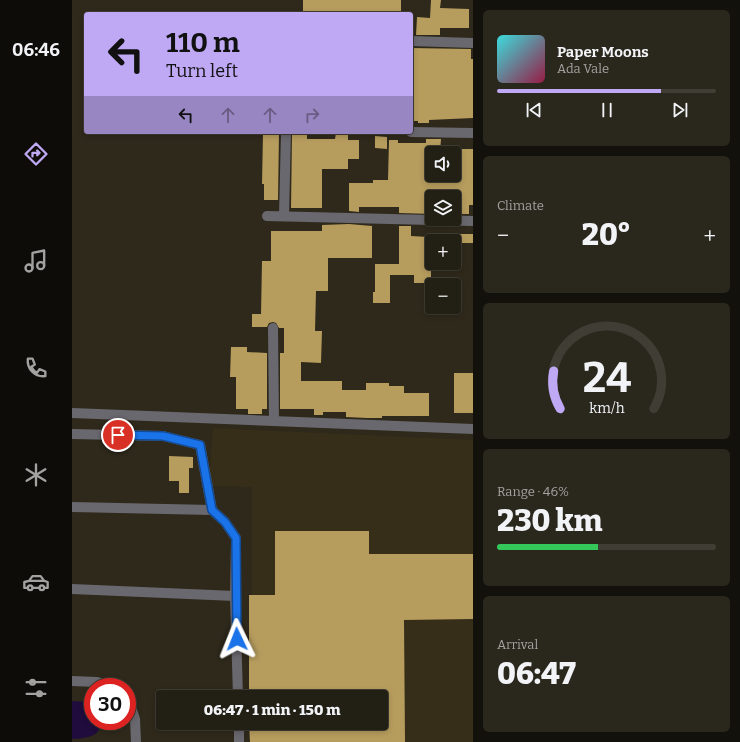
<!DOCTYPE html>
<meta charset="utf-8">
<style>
:root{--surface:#221f14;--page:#2a271d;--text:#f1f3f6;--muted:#a2a2a0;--line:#3f3d34;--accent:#bfa8f4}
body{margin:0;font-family:Bitter,serif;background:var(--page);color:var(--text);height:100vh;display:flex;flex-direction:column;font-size:15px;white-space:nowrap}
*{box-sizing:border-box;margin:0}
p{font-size:13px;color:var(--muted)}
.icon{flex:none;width:22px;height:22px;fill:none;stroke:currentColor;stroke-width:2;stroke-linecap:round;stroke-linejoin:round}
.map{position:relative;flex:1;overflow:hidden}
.details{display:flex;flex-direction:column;gap:10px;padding:10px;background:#13110b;width:267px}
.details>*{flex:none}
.hud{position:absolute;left:12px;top:12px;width:329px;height:122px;border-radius:4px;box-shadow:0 2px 6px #0003,0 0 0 1px var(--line);background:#bfa8f4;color:#111;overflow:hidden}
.tools{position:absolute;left:353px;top:146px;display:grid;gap:8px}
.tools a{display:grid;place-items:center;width:36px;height:36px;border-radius:4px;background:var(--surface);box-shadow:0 2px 6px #0003,0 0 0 1px var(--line);font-size:20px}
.speed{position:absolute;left:12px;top:678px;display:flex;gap:8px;font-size:20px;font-weight:700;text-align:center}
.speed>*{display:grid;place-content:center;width:52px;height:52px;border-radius:50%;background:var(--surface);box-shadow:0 2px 6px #0003,0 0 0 1px var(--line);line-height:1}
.speed .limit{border:6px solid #d22;background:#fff;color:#111}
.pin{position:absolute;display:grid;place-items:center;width:34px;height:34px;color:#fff;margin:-17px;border:2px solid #fff;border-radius:50%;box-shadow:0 1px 4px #0007}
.me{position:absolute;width:44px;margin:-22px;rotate:358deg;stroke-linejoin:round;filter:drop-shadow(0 0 3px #0008)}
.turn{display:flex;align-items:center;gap:14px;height:84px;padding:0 16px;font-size:18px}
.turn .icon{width:52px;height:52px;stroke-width:2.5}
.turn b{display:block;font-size:28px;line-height:34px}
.lanes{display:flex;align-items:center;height:38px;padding:0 16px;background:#0003;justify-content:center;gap:20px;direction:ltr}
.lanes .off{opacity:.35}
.big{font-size:30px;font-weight:800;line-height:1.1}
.details .card{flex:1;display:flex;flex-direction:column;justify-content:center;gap:6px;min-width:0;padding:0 14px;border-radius:6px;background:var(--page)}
.details .dial{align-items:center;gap:0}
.dial svg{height:104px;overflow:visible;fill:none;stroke:var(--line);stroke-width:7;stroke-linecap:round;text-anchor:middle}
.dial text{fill:var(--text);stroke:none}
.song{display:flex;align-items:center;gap:12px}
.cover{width:48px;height:48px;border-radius:6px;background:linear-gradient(135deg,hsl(180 70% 55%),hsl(340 70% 35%))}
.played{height:4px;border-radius:2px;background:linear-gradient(90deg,var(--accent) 75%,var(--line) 75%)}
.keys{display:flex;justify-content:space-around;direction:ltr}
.heat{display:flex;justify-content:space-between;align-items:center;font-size:22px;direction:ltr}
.charge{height:6px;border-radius:3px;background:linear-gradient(90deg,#34c759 46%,var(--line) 0)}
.trip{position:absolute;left:84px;top:690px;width:232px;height:40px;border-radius:4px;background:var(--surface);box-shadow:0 2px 6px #0003,0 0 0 1px var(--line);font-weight:800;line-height:40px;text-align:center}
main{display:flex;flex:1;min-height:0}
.menu{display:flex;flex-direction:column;width:72px;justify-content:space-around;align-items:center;background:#0e0c08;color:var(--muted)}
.menu .icon{width:28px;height:28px}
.menu .current{color:var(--accent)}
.menu b{font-size:18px;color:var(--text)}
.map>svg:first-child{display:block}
</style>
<main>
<nav class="menu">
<b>06:46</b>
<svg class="icon current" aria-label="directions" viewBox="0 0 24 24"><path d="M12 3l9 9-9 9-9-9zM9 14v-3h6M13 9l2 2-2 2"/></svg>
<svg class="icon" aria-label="music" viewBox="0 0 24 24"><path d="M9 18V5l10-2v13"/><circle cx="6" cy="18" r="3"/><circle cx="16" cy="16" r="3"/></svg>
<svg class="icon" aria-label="phone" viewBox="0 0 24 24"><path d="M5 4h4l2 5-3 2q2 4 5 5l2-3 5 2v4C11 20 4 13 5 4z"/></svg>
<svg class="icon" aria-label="climate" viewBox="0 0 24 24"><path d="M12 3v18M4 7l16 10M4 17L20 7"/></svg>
<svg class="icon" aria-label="car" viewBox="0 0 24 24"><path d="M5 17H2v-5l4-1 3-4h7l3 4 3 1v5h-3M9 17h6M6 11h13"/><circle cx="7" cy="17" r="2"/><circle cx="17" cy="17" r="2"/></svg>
<svg class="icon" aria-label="filters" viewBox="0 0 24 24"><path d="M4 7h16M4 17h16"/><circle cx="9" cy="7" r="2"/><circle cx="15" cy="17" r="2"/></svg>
</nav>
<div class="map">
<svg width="401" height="742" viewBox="0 0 401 742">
<rect width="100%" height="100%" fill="#2e291b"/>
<path fill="#372e1a" d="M141 428 401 440V742H181L309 723V697H180V487L137 486Z"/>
<path fill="#200c3d" d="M0 701 16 702 21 706V721H29C29 738 13 738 0 739Z"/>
<g fill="#b69c5d">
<rect x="231" y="0" width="98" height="14"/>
<path d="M359 0H369L368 8 397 9V28H368V35H344L345 17 358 18Z"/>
<path d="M339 48 399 49V59H401V118L357 120V123H346V121H339Z"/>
<path d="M191 133H207L206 200H192V184H190Z"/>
<path d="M264 133H276V140H287V159H276V169H250V208H219L220 134H235V139H263Z"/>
<path d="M303 136 315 137V149L303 148Z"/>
<path d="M354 139H369L368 153H360V181H382V149H401V205H397V214H382V197H360V214L327 213V207H287V212L277 211V183H301V180H316L317 140H326V143H354Z"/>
<path d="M277 224 300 226V258H256V291H244L243 331H250L249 363 229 362V381H270V390H294V383H317V386H332V393H357V416H310V418H295L274 417V412H251V415H242V409H208V353H212V328H207L204 323 201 322 197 323 195 327H180V314H189L190 261H199V231H250V225Z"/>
<path d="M327 226H339V236L356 237V269H359V283H342V275H318V303H301V292H303V264H327Z"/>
<rect x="382" y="234" width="19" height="9"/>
<path d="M159 347H175V352L195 353V409H190V414H176V409H164V377H158Z"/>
<rect x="382" y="373" width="19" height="40"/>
<path d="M97 456 121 457V468H117V493H107V481H97Z"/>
<path d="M203 531H297V554H401V619L332 620 333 742H178L177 723H309V697H177V595H203Z"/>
</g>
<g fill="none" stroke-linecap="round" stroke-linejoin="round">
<g stroke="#6a686f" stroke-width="10">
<path d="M339 41 401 43"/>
<path d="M339 132 401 133"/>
<path d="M195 216 401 221"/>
<path d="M212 216 214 132"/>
<path d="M201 328 202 421"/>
<path d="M0 413 401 429"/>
<path d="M0 434 91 436 128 445 140 510 153 522 164 538 163 596 166 697"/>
<path d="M0 507 140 510"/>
<path d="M0 589 163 596"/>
<path d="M0 681 25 682 39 687"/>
<path d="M55 695 63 719 64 742"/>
<path d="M167 723V742"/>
</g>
</g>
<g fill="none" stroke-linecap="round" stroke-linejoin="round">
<g stroke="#114b97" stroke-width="10">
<path id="route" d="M46 435 91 436 128 445 140 510 153 522 164 538 165 639"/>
</g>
<use href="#route" stroke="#1a73e8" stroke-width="7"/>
</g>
</svg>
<div class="tools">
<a><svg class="icon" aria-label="sound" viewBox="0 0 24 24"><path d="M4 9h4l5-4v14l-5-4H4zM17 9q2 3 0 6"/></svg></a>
<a><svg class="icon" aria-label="layers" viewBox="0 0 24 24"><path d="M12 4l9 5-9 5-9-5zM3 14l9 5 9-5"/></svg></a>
<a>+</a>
<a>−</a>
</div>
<div class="speed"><div class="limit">30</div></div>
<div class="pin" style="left:46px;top:435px;background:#d93025"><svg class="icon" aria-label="arrive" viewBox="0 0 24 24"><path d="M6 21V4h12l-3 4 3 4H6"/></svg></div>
<svg class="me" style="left:165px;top:639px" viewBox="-20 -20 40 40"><path d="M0-17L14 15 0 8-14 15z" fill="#1a73e8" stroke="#fff" stroke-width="4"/></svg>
<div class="trip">06:47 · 1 min · 150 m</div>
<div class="hud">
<div class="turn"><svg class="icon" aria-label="left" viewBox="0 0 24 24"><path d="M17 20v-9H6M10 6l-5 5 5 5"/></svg><div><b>110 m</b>Turn left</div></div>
<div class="lanes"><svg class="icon" aria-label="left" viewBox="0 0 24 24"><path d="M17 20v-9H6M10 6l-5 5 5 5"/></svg><svg class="icon off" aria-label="ahead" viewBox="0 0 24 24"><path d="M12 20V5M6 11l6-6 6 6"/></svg><svg class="icon off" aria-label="ahead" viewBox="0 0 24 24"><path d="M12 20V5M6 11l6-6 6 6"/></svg><svg class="icon off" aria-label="right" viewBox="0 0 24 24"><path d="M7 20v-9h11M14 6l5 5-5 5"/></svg></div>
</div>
</div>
<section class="details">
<div class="card">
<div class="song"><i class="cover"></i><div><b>Paper Moons</b><p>Ada Vale</p></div></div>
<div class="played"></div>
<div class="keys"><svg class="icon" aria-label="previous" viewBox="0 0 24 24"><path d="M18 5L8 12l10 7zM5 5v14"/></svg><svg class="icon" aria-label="pause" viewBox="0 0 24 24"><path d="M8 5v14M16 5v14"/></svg><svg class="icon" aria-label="next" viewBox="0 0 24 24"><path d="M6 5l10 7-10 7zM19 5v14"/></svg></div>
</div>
<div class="card"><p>Climate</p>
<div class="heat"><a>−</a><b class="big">20°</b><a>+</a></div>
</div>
<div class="card dial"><svg viewBox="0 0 100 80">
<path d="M14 69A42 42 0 1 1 86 69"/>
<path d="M14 69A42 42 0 0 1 9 40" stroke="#bfa8f4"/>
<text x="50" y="56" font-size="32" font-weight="700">24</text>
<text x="50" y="72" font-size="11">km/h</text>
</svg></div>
<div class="card"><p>Range · 46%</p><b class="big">230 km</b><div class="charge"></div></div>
<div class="card"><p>Arrival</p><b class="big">06:47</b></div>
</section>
</main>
